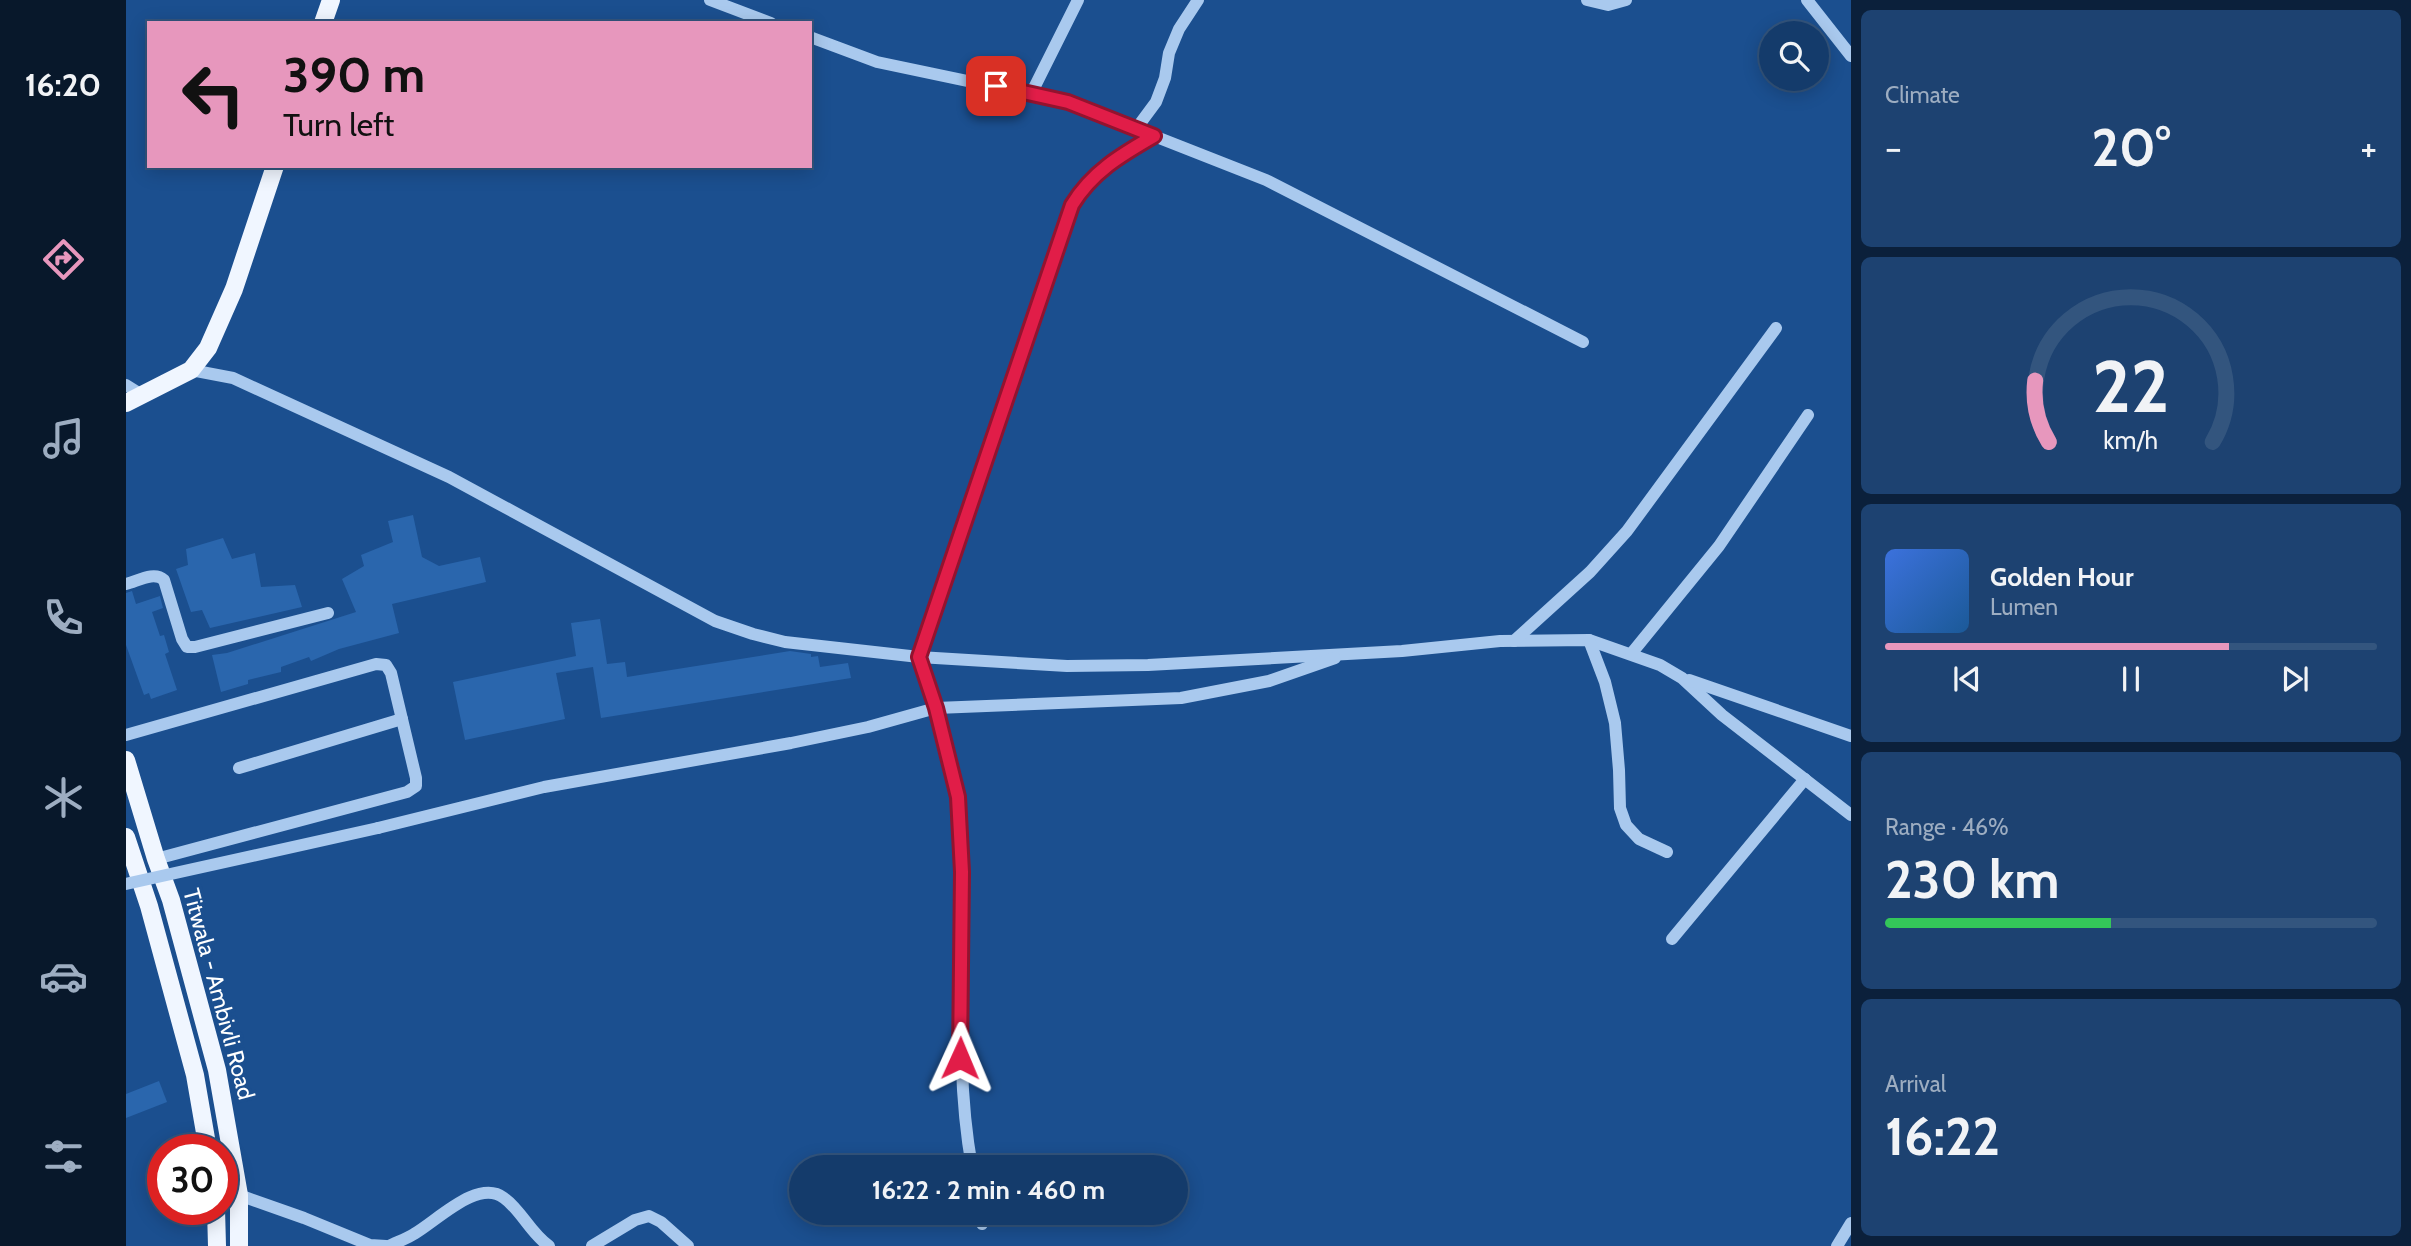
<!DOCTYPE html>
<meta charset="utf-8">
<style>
:root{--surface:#143b6b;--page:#1d4271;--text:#f1f3f6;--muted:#9dadc1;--line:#33557e;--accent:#e797bd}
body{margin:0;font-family:Cabin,sans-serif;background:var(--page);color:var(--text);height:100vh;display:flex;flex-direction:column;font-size:26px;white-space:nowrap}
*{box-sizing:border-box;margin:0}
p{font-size:23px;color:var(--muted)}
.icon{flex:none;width:38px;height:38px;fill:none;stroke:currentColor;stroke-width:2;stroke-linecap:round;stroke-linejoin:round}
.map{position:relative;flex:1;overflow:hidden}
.details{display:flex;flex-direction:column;gap:10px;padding:10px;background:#0b203b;width:560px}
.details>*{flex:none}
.guide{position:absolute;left:21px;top:21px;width:665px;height:147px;border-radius:0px;box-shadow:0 4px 18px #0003,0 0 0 2px var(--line);background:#e797bd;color:#111;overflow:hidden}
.buttons{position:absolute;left:1633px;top:21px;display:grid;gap:14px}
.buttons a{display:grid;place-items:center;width:70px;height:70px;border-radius:50%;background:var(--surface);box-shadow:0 4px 18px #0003,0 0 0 2px var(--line);font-size:35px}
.speed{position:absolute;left:21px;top:1134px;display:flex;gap:14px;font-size:35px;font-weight:700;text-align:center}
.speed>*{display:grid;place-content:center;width:91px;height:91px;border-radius:50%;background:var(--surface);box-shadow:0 4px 18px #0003,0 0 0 2px var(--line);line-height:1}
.speed .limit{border:10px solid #d22;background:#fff;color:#111}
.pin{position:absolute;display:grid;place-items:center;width:60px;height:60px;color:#fff;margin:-30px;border-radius:14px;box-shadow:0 4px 10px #0006}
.me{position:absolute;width:77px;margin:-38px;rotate:1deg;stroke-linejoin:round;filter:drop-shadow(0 0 5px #0008)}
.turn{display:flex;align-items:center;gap:24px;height:147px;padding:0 21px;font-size:32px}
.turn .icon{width:91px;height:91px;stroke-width:2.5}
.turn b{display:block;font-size:49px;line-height:60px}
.big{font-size:52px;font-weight:800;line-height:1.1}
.details .card{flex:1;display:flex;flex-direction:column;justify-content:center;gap:10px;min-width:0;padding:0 24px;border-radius:10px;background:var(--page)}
.details .dial{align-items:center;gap:0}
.dial svg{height:182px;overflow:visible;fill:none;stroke:var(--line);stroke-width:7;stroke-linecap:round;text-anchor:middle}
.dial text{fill:var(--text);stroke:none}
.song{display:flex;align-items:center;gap:21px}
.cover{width:84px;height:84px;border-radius:10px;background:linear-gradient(135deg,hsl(220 70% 55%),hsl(210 70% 35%))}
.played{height:7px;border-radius:4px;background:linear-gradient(90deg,var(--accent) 70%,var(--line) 70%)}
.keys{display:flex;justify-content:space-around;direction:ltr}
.heat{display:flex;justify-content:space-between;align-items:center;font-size:38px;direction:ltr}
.charge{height:10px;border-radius:5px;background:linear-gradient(90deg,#34c759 46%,var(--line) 0)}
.trip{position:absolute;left:663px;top:1155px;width:399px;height:70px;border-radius:35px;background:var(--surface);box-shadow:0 4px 18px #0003,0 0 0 2px var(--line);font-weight:800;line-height:70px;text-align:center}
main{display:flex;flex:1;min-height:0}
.menu{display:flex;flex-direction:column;width:126px;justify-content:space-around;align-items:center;background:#08182b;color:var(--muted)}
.menu .icon{width:49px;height:49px}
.menu .on{color:var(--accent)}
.menu b{font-size:32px;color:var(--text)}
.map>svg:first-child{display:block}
</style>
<main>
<nav class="menu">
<b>16:20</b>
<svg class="icon on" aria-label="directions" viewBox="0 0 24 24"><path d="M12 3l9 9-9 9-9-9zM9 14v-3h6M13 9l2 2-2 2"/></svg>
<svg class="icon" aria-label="music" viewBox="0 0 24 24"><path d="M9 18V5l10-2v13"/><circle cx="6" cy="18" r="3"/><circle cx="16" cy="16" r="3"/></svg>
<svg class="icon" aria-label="phone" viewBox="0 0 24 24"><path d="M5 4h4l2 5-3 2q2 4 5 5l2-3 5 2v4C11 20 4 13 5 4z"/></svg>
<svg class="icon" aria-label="climate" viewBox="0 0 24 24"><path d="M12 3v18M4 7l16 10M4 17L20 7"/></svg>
<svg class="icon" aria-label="car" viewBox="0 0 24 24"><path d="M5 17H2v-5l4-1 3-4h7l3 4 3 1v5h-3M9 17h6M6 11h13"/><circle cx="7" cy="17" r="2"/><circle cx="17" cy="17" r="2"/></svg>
<svg class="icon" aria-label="filters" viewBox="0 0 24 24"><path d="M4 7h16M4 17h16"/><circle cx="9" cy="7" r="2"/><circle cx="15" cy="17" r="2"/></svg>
</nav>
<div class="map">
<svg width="1725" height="1246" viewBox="0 0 1725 1246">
<rect width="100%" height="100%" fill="#1b4f8f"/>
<g fill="#2a66ad">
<path d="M287 515 296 557 313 566 354 557 360 582 266 604 273 633 213 649 185 661 183 657 155 667V672L122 680V684L95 692 86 655 101 653 230 612 216 579 238 566 235 555 267 542 262 521Z"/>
<path d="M97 538 106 559 129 553 135 587 169 585 176 607 84 628 76 610 65 612 50 569 62 565 60 549Z"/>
<path d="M6 591 10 604 34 596 37 608 26 612 34 636 38 635 43 652 39 654 51 690 25 699 23 693 18 695 0 645V593Z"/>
<path d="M474 619 481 664 499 662 501 677 664 651 685 654V657L692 656 694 667 722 663 725 678 475 718 467 667 430 673 439 719 339 740 327 682 450 656 445 623Z"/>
<path d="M33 1081 41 1102 0 1118V1094Z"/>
</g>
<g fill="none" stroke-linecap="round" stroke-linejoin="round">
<g stroke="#a9c9ee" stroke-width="12">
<path d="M584 0 645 23"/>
<path d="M1461 0 1482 5 1500 0"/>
<path d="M1681 0 1725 56"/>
<path d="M684 37 751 62 942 102 1028 136 1140 180 1457 342"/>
<path d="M905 94 952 0"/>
<path d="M1010 129 1030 102 1039 78 1043 53 1053 29 1072 0"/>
<path d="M65 370 107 378 323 477 589 621 627 634 659 642 793 657 941 666 1022 665 1276 651 1374 641 1463 640 1534 665 1556 678 1596 715 1725 815"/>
<path d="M0 385 16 395"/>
<path d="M0 584C12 581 28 571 38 580L56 639 61 647H69L202 613"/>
<path d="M1463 640 1479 682 1489 723 1493 770 1494 808 1500 825 1513 839 1541 852"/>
<path d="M1388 641 1464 572 1501 531 1650 328"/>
<path d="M1505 654 1593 546 1682 415"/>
<path d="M1563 680 1725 736"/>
<path d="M0 735 250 664 260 665 265 673 290 778V786L281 792 30 859"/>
<path d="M113 768 276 719"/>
<path d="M252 828 418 787 665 743 742 727 810 708 1055 698 1143 681 1209 658"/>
<path d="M1546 939 1679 779"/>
<path d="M846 1167C824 1046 844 923 833 800 831 787 826 772 823 759 814 724 804 691 793 657L946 205C966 172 995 155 1028 136"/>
<path d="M96 1198 113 1195 178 1218 244 1245 260 1246"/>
<path d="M854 1213 856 1224"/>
<path d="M263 1246C271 1242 280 1239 288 1234 311 1221 352 1178 378 1198 396 1211 404 1233 423 1246"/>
<path d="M466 1246 509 1220 523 1216 535 1222 562 1246"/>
<path d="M1711 1246 1725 1223"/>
</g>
<g stroke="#f0f6ff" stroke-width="18">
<path d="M197 23 205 0"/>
<path d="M0 403 65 370 82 348 108 289 149 166"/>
<path d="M0 760 30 859 45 900 91 1070 113 1195V1246"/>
<path d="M0 837 23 906 69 1075 82 1150"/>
<path d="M90 1209 91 1246"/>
</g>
<path stroke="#a9c9ee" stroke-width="12" d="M0 884 252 828"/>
</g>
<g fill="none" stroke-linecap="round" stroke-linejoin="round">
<g stroke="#92132f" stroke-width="18">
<path id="route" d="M834 1058 836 872 832 797 810 708 793 657 946 205C966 172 995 155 1028 136L942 102 870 86"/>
</g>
<use href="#route" stroke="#e11d48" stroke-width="12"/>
</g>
<g text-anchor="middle" stroke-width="7" stroke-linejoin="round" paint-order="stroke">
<g font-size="23" fill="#fff" stroke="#1b4f8f">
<text transform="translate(93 994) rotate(75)" y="8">Titwala - Ambivli Road</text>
</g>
</g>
</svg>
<div class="buttons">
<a><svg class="icon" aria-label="search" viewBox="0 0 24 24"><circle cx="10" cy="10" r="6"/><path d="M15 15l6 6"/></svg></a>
</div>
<div class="speed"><div class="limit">30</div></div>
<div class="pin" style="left:870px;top:86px;background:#d93025"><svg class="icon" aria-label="arrive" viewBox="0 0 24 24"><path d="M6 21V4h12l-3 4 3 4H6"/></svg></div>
<svg class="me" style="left:834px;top:1058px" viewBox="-20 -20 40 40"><path d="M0-17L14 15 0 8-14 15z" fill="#e11d48" stroke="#fff" stroke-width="4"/></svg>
<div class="trip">16:22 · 2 min · 460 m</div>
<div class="guide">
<div class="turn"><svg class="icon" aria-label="left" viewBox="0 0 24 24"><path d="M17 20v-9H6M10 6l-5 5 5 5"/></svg><div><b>390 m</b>Turn left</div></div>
</div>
</div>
<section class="details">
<div class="card"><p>Climate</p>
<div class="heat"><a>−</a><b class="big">20°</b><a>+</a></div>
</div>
<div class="card dial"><svg viewBox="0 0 100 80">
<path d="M14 69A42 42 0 1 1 86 69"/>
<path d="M14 69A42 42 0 0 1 8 42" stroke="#e797bd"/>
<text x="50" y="56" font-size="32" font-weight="700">22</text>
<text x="50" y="72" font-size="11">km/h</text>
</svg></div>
<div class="card">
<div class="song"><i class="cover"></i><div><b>Golden Hour</b><p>Lumen</p></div></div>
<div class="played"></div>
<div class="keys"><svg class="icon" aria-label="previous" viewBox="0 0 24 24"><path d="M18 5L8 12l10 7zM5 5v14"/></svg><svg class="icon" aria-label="pause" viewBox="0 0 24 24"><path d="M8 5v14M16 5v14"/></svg><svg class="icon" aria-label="next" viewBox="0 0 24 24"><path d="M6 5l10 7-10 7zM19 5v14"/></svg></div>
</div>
<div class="card"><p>Range · 46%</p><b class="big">230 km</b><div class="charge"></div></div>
<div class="card"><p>Arrival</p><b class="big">16:22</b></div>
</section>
</main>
